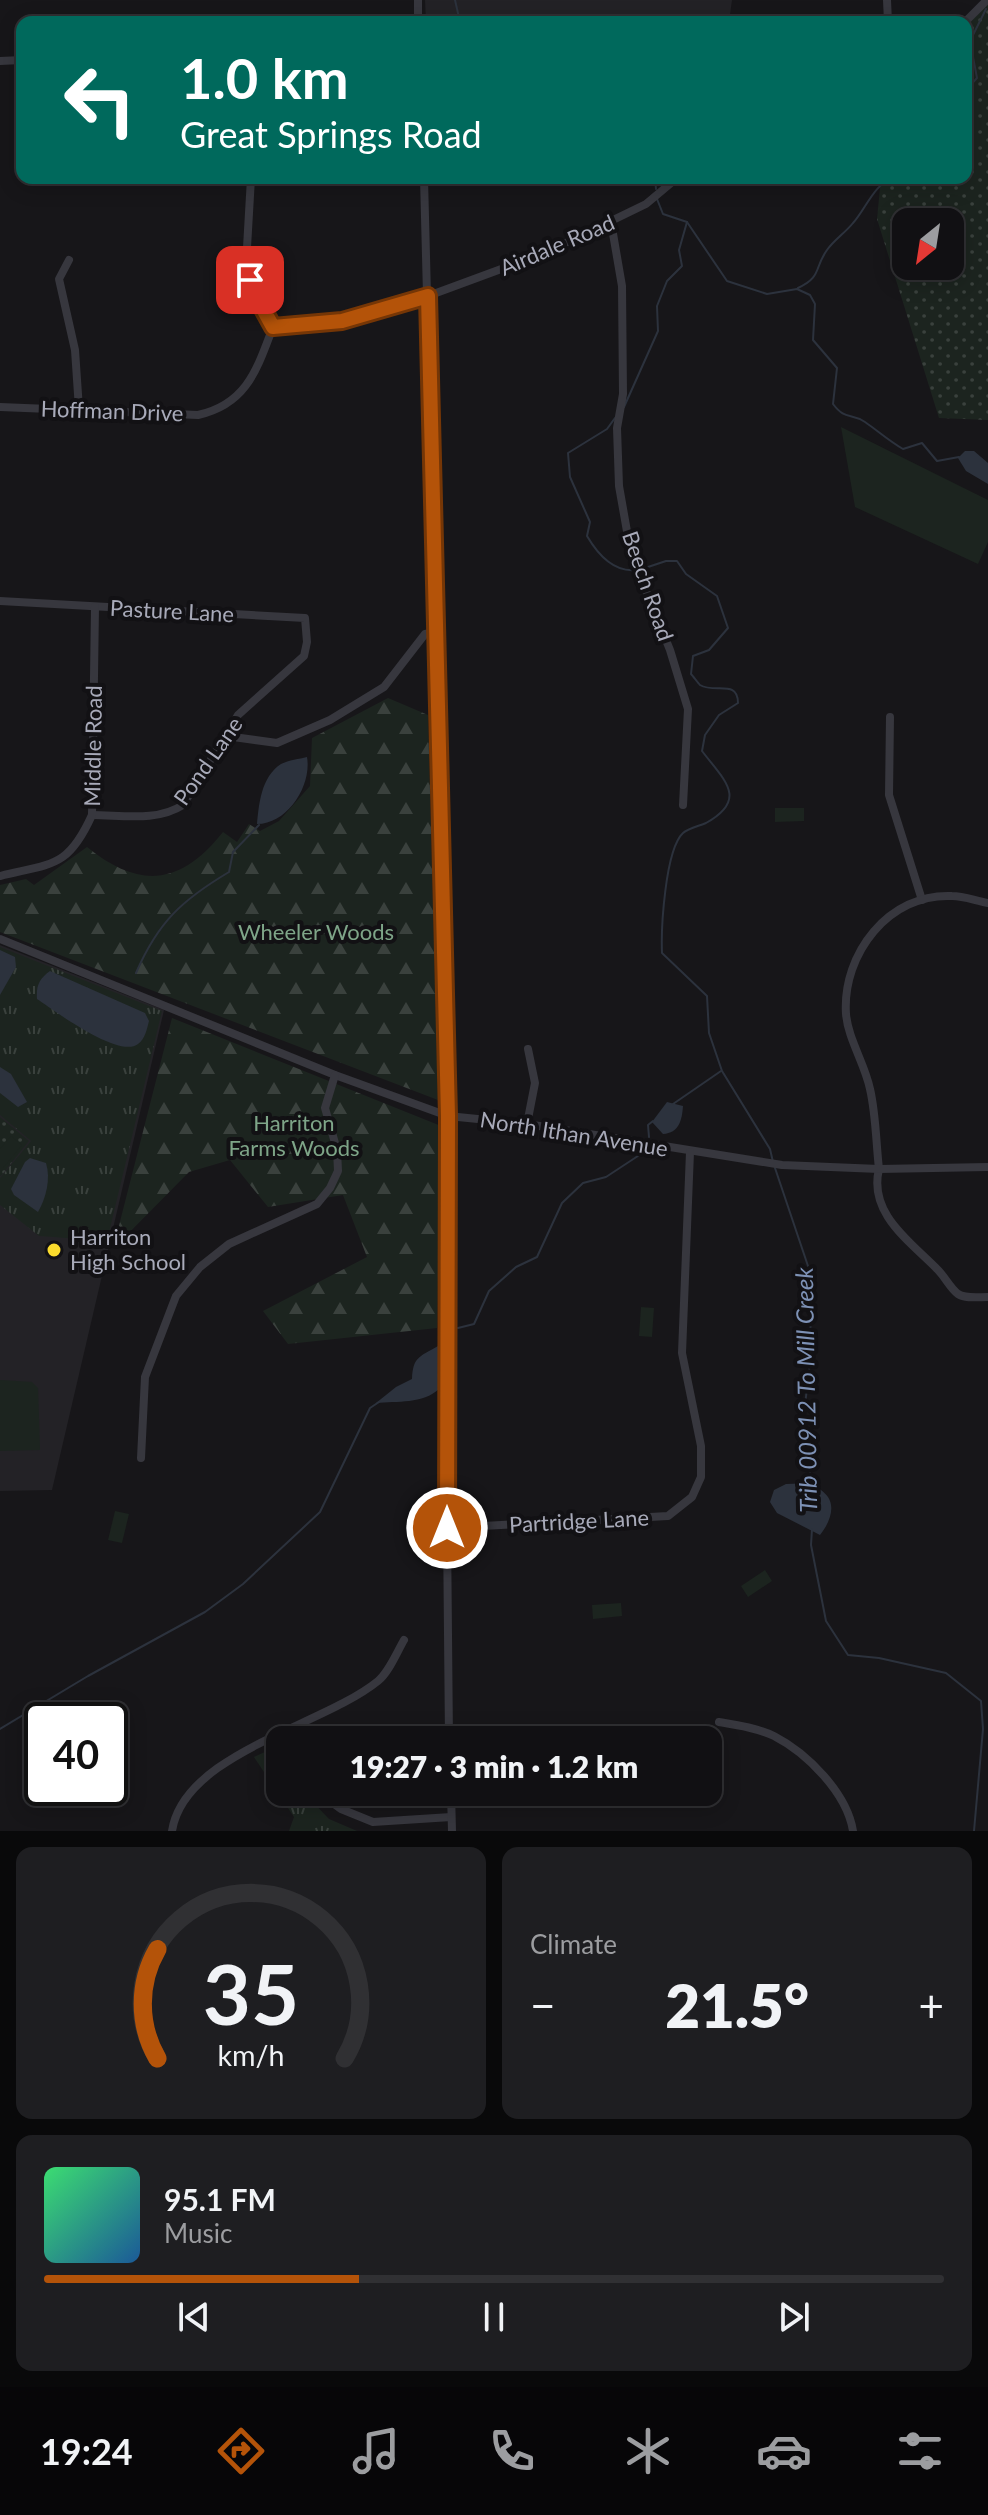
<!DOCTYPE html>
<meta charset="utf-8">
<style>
:root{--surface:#111013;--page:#1e1e21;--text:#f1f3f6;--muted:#9c9da0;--line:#303033;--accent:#b45309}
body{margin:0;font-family:Lato,sans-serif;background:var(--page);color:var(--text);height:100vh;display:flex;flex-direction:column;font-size:30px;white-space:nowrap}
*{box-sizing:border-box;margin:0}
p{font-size:26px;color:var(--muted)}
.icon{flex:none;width:44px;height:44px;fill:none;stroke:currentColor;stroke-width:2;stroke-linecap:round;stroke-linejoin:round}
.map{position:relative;height:1831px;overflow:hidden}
.side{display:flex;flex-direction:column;gap:16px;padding:16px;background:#09090a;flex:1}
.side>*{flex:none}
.top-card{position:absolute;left:16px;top:16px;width:956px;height:168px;border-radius:16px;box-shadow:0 4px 20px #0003,0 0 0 2px var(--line);background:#00695c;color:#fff;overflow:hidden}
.needle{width:52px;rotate:210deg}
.tools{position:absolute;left:892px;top:208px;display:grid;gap:16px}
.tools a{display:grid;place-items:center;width:72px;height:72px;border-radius:16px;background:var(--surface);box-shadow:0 4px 20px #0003,0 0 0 2px var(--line);font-size:40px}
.speed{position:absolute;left:24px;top:1702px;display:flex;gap:16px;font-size:40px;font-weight:700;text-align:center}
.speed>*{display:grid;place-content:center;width:104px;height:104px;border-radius:50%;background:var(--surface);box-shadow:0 4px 20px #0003,0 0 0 2px var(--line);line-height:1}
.speed .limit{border:4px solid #111;border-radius:12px;background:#fff;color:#111}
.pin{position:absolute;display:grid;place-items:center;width:68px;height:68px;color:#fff;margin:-34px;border-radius:16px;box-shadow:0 4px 12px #0006}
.me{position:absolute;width:88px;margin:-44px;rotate:0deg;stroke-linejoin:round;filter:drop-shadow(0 0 6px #0008)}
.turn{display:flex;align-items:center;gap:28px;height:168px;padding:0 32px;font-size:36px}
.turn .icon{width:104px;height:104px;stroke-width:2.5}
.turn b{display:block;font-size:56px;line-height:68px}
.big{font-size:60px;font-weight:800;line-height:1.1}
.side .tile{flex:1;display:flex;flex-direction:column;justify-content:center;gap:12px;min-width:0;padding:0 28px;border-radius:16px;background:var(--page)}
.side .dial{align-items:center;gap:0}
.dial svg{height:208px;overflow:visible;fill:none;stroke:var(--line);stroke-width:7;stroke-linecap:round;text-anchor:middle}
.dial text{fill:var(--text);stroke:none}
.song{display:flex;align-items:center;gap:24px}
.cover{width:96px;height:96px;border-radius:12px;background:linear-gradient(135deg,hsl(140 70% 55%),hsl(210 70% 35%))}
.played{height:8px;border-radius:4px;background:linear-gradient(90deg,var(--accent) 35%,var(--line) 35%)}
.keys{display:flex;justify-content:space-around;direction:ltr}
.heat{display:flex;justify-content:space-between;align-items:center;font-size:44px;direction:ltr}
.side .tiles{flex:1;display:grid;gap:16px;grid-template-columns:1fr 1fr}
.tile:last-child{grid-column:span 2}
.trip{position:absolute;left:266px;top:1726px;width:456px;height:80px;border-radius:16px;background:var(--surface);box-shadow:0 4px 20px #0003,0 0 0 2px var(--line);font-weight:800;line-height:80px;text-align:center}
.tabs{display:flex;height:128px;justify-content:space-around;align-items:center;background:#070608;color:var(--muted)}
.tabs .icon{width:56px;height:56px}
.tabs .on{color:var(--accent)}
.tabs b{font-size:36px;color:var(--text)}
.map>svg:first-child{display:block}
</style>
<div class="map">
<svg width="988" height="1831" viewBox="0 0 988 1831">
<defs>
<pattern id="grass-tufts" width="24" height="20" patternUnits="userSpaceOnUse" patternTransform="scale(2)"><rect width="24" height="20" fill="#1c241f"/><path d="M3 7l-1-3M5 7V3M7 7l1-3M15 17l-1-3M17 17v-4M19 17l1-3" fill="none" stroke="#3a413d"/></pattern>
<pattern id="forest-firs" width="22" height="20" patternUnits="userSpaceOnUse" patternTransform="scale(2)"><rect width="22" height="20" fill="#1c241f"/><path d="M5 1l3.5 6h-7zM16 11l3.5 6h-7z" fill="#3a413d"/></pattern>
<pattern id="park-dots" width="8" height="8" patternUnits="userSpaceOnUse" patternTransform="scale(2)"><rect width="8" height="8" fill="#1c241f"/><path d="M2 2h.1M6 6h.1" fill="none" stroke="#3a413d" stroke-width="1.8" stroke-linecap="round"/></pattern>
</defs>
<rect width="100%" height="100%" fill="#171619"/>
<g fill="#232226">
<path d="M425 0H732L729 22H426Z"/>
<path d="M0 945 164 1010 52 1490 0 1491Z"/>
</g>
<g fill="url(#grass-tufts)">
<path d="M0 947 162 1011 107 1241 39 1236 0 1205V1178L31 1141 0 1115Z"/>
<path d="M280 1745V1792H303L329 1819 357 1831H289L294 1817 254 1757Z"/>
</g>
<g fill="url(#forest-firs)">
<path d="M388 698 428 715 438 1100 0 932V885L26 879 34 885 87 847C140 890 181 885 223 832L237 842 249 824 260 831 279 821 310 786 312 738Z"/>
<path d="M172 1018 441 1126 437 1328 288 1344 263 1311 367 1257 343 1195 268 1207 230 1160 189 1172 113 1249Z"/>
</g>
<g fill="url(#park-dots)" fill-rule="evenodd">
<path d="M988 0V420L939 418 877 219 881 178H966V22ZM906 222H950V266H906Z"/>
<path d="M0 1117 29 1141 1 1176H0Z"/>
</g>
<g fill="#1c241f">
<path d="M841 427 988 500V542L978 564 855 507Z"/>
<path d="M775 808H804V821L775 822Z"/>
<path d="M11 1136 22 1145 3 1168 0 1165V1149Z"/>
<path d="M641 1307 654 1308 652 1337 639 1336Z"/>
<path d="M0 1380 32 1382 38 1388 40 1450 0 1451Z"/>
<path d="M115 1511 129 1514 122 1543 108 1540Z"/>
<path d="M765 1570 772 1581 748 1597 741 1586Z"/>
<path d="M621 1603 622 1616 593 1619 592 1605Z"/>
</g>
<g fill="#2c323d">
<path d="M965 451H974L988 463V484L966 471 958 458Z"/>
<path d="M307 757C312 785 288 824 257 824 259 804 261 777 281 764 289 760 299 759 307 757Z"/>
<path d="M0 950 15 957 16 967 0 995Z"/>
<path d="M50 971 145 1013 149 1021C147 1029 145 1039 138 1044 119 1059 55 1011 37 999 36 986 39 979 50 971Z"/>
<path d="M0 1067 11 1074 27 1102 18 1107 0 1093Z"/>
<path d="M667 1102 683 1106C682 1120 679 1133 663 1134L652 1122Z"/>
<path d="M30 1158 46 1163C51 1179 46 1198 38 1212L14 1195 11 1189 25 1162Z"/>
<path d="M438 1346 439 1389C423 1404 397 1401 376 1403L396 1387 412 1379C413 1357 419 1357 438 1346Z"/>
<path d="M814 1483C818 1489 824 1491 828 1497 836 1509 828 1525 820 1535L777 1513 770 1502 774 1490 786 1484Z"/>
</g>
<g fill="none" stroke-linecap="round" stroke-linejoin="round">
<g stroke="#2c323d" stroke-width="2">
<path d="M455 0 460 22"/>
<path d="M966 90 977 78 970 41 986 9"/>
<path d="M598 178 606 181 613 178"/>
<path d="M655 178 656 189"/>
<path d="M657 199 663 214 687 222 727 281 767 294 797 289 810 295 815 304 813 340 837 368 833 404C846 421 850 412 865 422 878 431 889 441 903 449L922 443 937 461 959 457"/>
<path d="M798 288C822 277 814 268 827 250 834 240 845 233 853 223 866 209 874 183 894 178"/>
<path d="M624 407 658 331 657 306 667 281 682 266 679 250 687 222"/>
<path d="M615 418 607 429 568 453 570 477 590 522 587 536C597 553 613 572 635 570"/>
<path d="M642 569 666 561H677L686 574 717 596 728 628 709 650 693 656 691 674C693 676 698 683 700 685 715 694 738 679 738 703L719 715 705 735 702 751C724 780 749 799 706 823 699 826 688 828 683 833 665 850 661 929 662 953L707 996 709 1033 722 1071 770 1149 773 1162"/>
<path d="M136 973C158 922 182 900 229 872L233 852 259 825"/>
<path d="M673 1104 721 1071"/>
<path d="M649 1137 648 1125 653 1121"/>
<path d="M775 1168 809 1269 811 1353 804 1414 811 1483"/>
<path d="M458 1328 474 1324 489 1291 516 1267 537 1257 562 1203 583 1183 606 1177 644 1152"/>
<path d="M812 1529 811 1545 826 1621 848 1655 879 1658 946 1673 981 1701 983 1729 974 1831"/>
<path d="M0 1729 88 1676 205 1612 243 1584 320 1512 370 1408 379 1402"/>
</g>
<g stroke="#37373e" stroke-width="8">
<path d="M418 0V22"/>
<path d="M887 0 888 22"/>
<path d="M965 22 987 0"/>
<path d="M0 61 22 60"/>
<path d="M251 178 246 265 254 293 273 327"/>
<path d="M424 178 448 1116 447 1528 449 1740"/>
<path d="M611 222 622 286 623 394 617 428 619 486 631 554 670 650 688 709 683 805"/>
<path d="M69 260 59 279 75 350 79 409"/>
<path d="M273 327 342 321 428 296 545 253 646 204 677 178"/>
<path d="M0 407 198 415C247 404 257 369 273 327"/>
<path d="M0 601 305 618 307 642 304 656 238 715 183 805C157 822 122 815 92 815"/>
<path d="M890 717 889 795 922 900"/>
<path d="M226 736 277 743 330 720 384 687 425 634 436 632"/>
<path d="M0 876C53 863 68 868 92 815L95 607"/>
<path d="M988 903C976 901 964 896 952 896 889 893 842 954 846 1014 848 1039 865 1064 870 1089 876 1115 876 1143 879 1169 868 1214 911 1242 938 1270 945 1277 950 1288 958 1294 966 1299 978 1297 988 1297"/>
<path d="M0 939 335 1075 448 1116 527 1124 782 1165 879 1169 988 1167"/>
<path d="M527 1124 535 1083 528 1049"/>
<path d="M141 1458 145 1377 176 1296 200 1267 229 1244 317 1204 330 1188 338 1171 337 1150 325 1108 335 1075"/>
<path d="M447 1528 668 1516 692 1497 701 1477V1446L682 1353 690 1152"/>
<path d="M719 1722C737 1725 757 1728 774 1736 807 1753 847 1793 853 1831"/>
<path d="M318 1792 341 1809 373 1822 451 1817"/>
<path d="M451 1792 452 1831"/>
<path d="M172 1831C184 1753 323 1726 378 1681 389 1672 397 1652 404 1640"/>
</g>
</g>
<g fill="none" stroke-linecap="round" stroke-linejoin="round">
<g stroke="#753606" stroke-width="20">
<path id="route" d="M250 280 254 293 273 327 342 321 428 296 448 1116 447 1528"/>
</g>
<use href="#route" stroke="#b45309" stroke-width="14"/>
</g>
<circle fill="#fadb2d" stroke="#121114" stroke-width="3" cx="54" cy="1250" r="8"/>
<g text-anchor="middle" stroke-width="8" stroke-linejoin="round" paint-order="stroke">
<g font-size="22" fill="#a8aab9" stroke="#121114">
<text transform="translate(557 245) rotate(-23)" y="8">Airdale Road</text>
<text transform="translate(112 411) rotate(2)" y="8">Hoffman Drive</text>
<text transform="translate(648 586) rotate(71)" y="8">Beech Road</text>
<text transform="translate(172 611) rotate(3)" y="8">Pasture Lane</text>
<text transform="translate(93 746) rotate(-89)" y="8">Middle Road</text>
<text transform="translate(208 761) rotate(-55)" y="8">Pond Lane</text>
<text transform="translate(574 1134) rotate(9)" y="8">North Ithan Avenue</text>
<text transform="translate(579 1521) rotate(-3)" y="8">Partridge Lane</text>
</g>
<g font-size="22" fill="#7ea588" stroke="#121114">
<text x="316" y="940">Wheeler Woods</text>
<text x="294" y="1131">Harriton<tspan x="294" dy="25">Farms Woods</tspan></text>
</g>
<g font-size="22" fill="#a8aab9" stroke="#121114" text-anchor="start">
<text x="70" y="1245">Harriton<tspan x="70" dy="25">High School</tspan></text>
</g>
<g font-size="24" font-style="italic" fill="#7d91b5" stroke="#121114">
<text transform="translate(807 1390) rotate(-91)" y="8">Trib 00912 To Mill Creek</text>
</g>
</g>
</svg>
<div class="tools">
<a><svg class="needle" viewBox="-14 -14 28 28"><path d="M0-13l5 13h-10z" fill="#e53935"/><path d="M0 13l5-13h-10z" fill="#9c9da0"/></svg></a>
</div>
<div class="speed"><div class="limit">40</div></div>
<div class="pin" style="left:250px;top:280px;background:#d93025"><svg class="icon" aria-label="arrive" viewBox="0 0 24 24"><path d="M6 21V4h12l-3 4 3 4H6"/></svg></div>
<svg class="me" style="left:447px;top:1528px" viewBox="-20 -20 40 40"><circle r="17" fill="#b45309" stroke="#fff" stroke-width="3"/><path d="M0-11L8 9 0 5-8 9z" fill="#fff"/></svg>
<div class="trip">19:27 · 3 min · 1.2 km</div>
<div class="top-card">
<div class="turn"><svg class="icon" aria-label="left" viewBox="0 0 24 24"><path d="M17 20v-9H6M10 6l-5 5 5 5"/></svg><div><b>1.0 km</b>Great Springs Road</div></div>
</div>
</div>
<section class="side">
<div class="tiles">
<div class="tile dial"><svg viewBox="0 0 100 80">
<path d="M14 69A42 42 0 1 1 86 69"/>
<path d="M14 69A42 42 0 0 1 14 27" stroke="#b45309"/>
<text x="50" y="56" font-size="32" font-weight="700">35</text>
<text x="50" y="72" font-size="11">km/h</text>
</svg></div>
<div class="tile"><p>Climate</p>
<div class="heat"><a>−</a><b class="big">21.5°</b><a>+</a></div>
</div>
<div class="tile">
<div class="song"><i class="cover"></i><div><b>95.1 FM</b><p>Music</p></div></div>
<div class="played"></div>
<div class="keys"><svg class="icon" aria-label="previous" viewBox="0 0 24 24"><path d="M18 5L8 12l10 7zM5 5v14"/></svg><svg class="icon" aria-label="pause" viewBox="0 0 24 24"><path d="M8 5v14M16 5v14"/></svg><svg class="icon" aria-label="next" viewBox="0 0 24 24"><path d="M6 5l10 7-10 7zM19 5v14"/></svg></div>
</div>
</div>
</section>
<nav class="tabs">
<b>19:24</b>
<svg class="icon on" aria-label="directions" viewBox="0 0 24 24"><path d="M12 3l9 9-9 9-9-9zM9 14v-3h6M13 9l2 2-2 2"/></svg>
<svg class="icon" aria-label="music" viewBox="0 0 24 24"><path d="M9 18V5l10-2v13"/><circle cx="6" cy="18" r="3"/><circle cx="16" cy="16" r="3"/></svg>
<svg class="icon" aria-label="phone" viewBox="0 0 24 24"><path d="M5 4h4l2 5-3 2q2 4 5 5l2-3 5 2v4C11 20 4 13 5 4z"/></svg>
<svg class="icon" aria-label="climate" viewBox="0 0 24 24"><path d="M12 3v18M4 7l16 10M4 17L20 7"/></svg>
<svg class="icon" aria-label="car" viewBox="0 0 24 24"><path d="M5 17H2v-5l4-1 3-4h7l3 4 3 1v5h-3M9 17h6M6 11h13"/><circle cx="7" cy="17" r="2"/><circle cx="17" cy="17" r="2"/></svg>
<svg class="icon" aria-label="filters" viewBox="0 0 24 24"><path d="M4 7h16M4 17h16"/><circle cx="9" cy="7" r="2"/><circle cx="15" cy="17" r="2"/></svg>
</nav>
